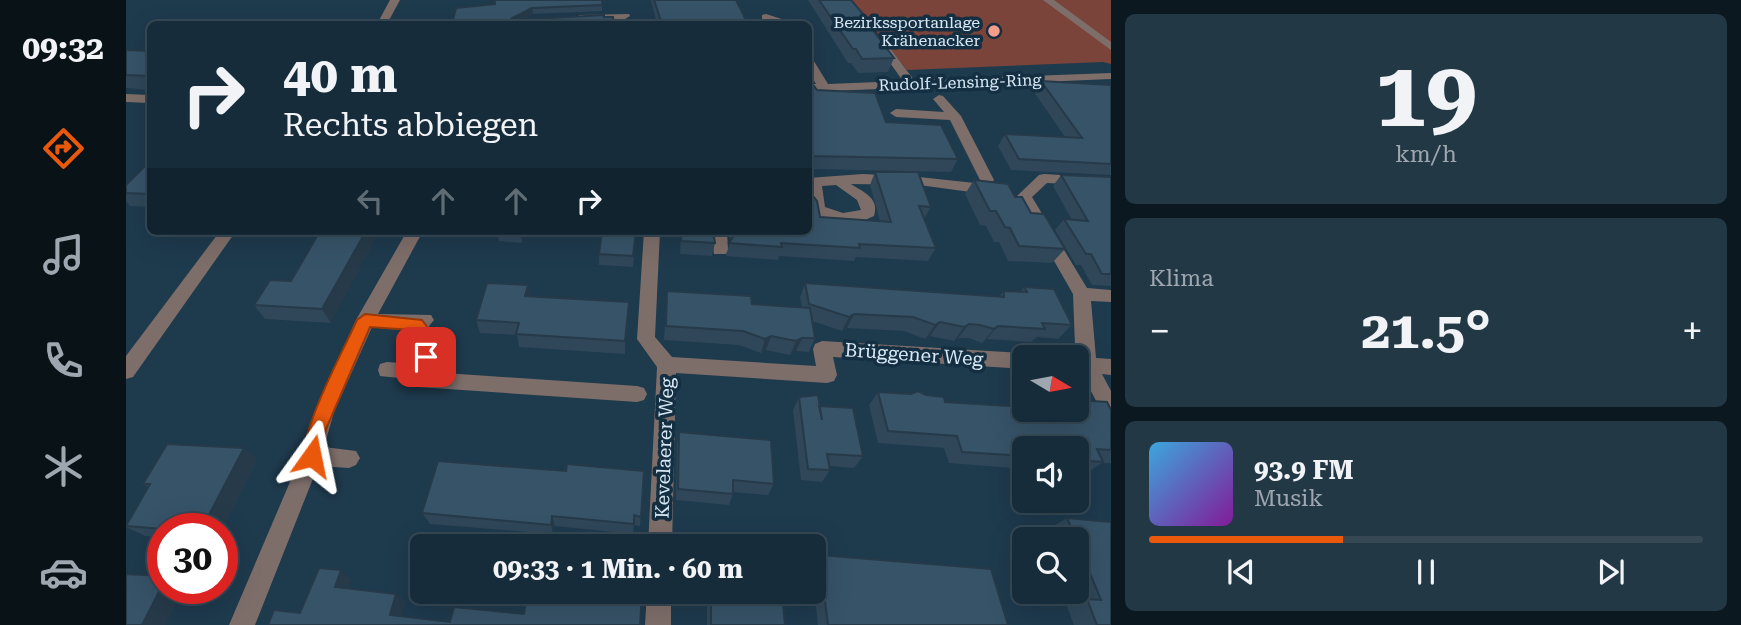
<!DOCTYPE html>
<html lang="de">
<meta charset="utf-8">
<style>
:root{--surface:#162c3a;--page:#233845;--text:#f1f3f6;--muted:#9ea7af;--line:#354854;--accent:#ea580c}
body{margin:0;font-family:"Roboto Serif",serif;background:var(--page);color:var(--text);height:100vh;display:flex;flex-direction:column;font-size:26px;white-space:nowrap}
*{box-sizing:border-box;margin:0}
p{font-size:23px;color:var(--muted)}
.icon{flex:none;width:38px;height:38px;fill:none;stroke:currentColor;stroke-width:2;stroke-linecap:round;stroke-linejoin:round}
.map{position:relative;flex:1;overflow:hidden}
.side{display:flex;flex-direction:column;gap:14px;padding:14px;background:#0c1820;width:630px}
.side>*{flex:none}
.hud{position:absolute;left:21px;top:21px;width:665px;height:214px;border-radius:10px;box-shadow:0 7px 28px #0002,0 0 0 2px var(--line);background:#162c3a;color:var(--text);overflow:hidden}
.needle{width:46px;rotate:100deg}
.fabs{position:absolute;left:886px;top:345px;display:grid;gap:14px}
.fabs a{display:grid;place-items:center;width:77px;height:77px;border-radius:10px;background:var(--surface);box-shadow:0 7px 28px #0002,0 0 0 2px var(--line);font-size:35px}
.speed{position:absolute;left:21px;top:513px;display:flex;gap:14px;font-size:35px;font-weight:700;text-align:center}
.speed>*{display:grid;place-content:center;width:91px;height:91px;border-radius:50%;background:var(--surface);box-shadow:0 7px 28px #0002,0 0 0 2px var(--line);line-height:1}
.speed .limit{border:10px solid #d22;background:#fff;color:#111}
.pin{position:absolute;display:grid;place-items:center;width:60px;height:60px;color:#fff;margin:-30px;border-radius:14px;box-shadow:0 4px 10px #0006}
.me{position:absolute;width:77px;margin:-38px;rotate:12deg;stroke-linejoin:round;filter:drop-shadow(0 0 5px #0008)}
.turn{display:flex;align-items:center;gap:24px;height:147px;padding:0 21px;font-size:32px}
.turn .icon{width:91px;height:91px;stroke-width:2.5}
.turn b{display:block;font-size:49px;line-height:60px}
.lanes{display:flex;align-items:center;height:66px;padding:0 21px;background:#0003;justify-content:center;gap:35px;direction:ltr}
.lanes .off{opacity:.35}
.big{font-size:52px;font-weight:700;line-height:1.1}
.side .card{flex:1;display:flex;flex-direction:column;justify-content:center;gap:10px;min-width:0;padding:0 24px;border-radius:10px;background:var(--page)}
.side .dial{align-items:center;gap:0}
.dial b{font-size:91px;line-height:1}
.song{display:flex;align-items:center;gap:21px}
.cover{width:84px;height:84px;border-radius:10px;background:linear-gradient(135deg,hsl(200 70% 55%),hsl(290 70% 35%))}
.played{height:7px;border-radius:4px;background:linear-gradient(90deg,var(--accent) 35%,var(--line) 35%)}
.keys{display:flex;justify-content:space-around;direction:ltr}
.heat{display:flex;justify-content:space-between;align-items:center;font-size:38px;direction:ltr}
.trip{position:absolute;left:284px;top:534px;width:416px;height:70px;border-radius:10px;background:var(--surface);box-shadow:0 7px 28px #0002,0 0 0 2px var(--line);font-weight:700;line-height:70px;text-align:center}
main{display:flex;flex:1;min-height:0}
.menu{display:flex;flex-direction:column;width:126px;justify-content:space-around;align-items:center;background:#091217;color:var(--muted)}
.menu .icon{width:49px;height:49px}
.menu .active{color:var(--accent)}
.menu b{font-size:32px;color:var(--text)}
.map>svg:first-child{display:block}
</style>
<main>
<nav class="menu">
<b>09:32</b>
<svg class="icon active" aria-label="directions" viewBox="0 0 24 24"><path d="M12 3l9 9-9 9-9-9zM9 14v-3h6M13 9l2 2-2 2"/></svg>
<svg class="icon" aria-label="music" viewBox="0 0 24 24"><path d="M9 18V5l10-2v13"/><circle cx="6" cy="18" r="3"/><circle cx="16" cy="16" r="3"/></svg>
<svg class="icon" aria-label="phone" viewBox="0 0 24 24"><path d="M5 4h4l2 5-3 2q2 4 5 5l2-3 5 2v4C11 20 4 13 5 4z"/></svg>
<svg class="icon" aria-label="climate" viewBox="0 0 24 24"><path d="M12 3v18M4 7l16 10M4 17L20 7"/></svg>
<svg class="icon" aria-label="car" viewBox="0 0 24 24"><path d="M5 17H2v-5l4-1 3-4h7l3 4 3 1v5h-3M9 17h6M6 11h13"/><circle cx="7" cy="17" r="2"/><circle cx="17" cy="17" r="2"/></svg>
</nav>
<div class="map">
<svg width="985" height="625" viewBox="0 0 985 625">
<rect width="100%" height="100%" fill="#1e3a4d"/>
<path fill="#7a443a" d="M726 0H985V64L977 62 781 70Z"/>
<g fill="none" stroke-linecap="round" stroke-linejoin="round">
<g fill="#7e6e6a" fill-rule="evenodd">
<path d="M264 0H274L261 24H251Z"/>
<path d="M917 0H928L985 42V50Z"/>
<path d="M503 14 504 16 499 19 454 21 449 18 454 15Z"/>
<path d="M640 14 665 22 666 24H652L636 19V15Z"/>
<path d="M754 39 758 40 788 80 985 73V79L682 92V84H690L682 71V57L686 58 702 84 777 81 749 42Z"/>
<path d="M0 94 24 95V103L0 102Z"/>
<path d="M813 95 817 96 835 116 868 180 866 183H856L854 180 824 120 770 117 764 113 770 109 818 112 807 99Z"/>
<path d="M737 174 793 177 867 185 874 190 867 195 793 185 725 184C737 192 754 198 748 216 728 226 706 225 687 212L682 178ZM710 185 731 200 735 210 717 213 699 207 696 186Z"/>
<path d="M918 174 985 178V186L921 183 906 197 961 288 985 290V302L965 301 970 358 985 359V375L976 374 985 391V419L978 416 955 372 950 371 947 294 891 196 913 175Z"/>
<path d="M94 231H110L7 377 0 379V356Z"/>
<path d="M281 231H297L252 314 305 315 308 320 303 326 314 343 304 372 511 386 518 388 521 394 518 400 511 402 292 387 285 385 283 379 254 376 252 370 254 364 261 362 288 364 295 344 286 331 246 327 208 412 198 447 230 451 234 458 230 465 223 468 192 466 129 625H103L175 456 184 423 198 391 230 320Z"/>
<path d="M518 231H534L529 337 546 357 690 366 687 349 689 344 696 341 898 353 905 357H898V369L707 357 711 375 708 381 701 383 550 373 546 546H522L531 367 511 339Z"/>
<path d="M585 231H601L602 250 600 254H588Z"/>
<path d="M521 592H545V625H519Z"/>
</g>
</g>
<g fill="#2f4759">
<path d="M476 0V11L407 14 398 19 326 24 369 4Z"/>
<path d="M525 0H610L622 24H531Z"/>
<path d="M682 0H725L750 29 748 32 768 58 762 72 732 73 725 63H722Z"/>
<path d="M0 50 24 51V90L0 88Z"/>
<path d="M684 81 691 90 760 122 832 159 825 172 685 169 687 196 694 217 754 221 744 185 749 172 805 207 798 219 810 248 802 261 730 257 728 261 653 256 652 260 600 256 604 242V231H682Z"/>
<path d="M915 81 985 85V175L885 170 872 146 879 134 939 137 908 92Z"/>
<path d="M24 161V207L4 206 0 201V185Z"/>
<path d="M935 175 985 177V286L966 285 955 265H950L929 230 938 219 946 220 927 186Z"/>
<path d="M848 180 889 197 939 249 926 263 882 261 873 242H868L860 226 854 225 839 194Z"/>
<path d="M194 231 205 323 139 319 128 305 165 281Z"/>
<path d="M350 231H423L422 236 398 235 396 243 373 241 371 234 350 232Z"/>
<path d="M510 231 507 267 473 265V254Z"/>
<path d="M555 231H587L589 243 586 256 554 254Z"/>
<path d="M679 283 873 297 878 291 894 292 898 287 946 325 932 339 911 337 905 342 861 339 856 343 843 338H832L828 341 804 336 799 339 778 331 721 328 716 331 686 321 689 338 683 352 670 351 664 355 640 350 635 353 613 345 538 340 541 291 626 304 676 307 674 297Z"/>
<path d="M404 296 503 302 499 354 393 347 391 335 354 333 350 320Z"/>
<path d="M752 392 800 395 819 402 898 410H950V400L985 410V463H976L959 474 950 473V448H898V469L823 463 818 448 752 443 743 405Z"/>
<path d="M673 397 693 406 737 456 728 468 703 466 704 470 696 482 675 480 667 410Z"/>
<path d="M553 432 648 484 642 495 607 492V494L603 505 550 500 551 444Z"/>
<path d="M118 448 131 460 96 531V528H37V537L19 536 0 527 22 487 17 484Z"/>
<path d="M440 471H518L514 526 508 525 507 534 429 526 427 534 304 524 296 513Z"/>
<path d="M941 518 985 522V625H948L941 606 952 602 948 592H950V539H928L924 528Z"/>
<path d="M693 555 882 625H692L688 586V561Z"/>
<path d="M595 592H656L659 625H581V606L585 599 595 600Z"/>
</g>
<g fill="#263a49">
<path d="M406 8 407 14 388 24 386 18Z"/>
<path d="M240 231H254L205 323 196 309Z"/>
<path d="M396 231H398V235L396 243 395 235Z"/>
<path d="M402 285 405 298 399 296Z"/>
<path d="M503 302V315L499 354V341Z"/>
<path d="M728 314 721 328 716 331 723 317Z"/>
<path d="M814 322 804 336 799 339 809 325Z"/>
<path d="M843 324 832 338 828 341 838 327Z"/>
<path d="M872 326 861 339 856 343 868 329Z"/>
<path d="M645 336 640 350 635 353 639 339Z"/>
<path d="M676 338 670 351 664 355 670 341Z"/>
<path d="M118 448 131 460 96 531V528H76Z"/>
<path d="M426 516 429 526 427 534 425 525Z"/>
<path d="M215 570 226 579 221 595 209 587Z"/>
<path d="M37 584V588H58L40 625H16Z"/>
<path d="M270 594 280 601 274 622 264 615Z"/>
</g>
<g fill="#375368" stroke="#263a49" stroke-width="2">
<path d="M369 0H476V5L406 8 386 18 389 20 478 15V17H487L488 24H326L330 8 369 4Z"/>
<path d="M528 0H610L622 24H536Z"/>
<path d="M693 0H725L750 29H746L768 58 736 59 730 49H727Z"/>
<path d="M0 50 24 51V76L0 75Z"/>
<path d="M682 78 691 90 749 93 760 122 815 125 832 159 684 156 687 196 691 201 694 217 765 222 749 172H792L805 207 793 206 810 248 733 244 734 248 655 243 656 247 603 243 607 237V231H682Z"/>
<path d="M915 81 985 85V164L893 159 879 134 956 138Z"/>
<path d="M24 161V193L23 194 0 193V185Z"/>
<path d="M935 175 985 177V274H976L965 254H960L938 219 962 221Z"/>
<path d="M848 180 882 184 889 197H896L905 213 918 214 939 249 893 246 884 228 879 227 870 211H864Z"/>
<path d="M194 231H240L196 309 128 305 144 280 165 281Z"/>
<path d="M372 231H396L395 235 371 234Z"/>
<path d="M476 231H510L507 256 473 254Z"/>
<path d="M556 231H587L589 243 555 241Z"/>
<path d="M361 283 402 285 399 296 503 302 499 341 390 334 393 323 350 320Z"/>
<path d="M679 283 878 297V291L901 292 898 287 928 289 946 325 916 323 919 329 872 326 868 329 854 325 843 324 838 327 814 322 809 325 787 317 728 314 723 317 683 304Z"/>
<path d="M541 291 625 296 626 304 684 308 689 338H676L670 341 645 336 639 339 617 331 540 326Z"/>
<path d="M792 391 800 395 818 397 819 402 898 407V410L952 411 950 408V400L981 402 985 410V450L971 449 977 462 950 460V448H898V456L836 452 831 436 762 431 752 392 785 394Z"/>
<path d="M692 395 696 420 693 406 727 408 737 456 701 454 704 470 682 469 673 397Z"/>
<path d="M553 432 645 440 648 484 607 480V494L552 489Z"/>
<path d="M41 444 118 448 76 528 37 529 0 526 24 484H17Z"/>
<path d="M312 461 440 471 441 464 518 471 515 517 508 515V524L426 516 425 525 296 513Z"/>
<path d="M941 518 985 522V625H971L961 599 975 600Z"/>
<path d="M693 555 865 569 882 625H702Z"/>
<path d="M193 568 215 570 209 587 270 594 264 615 324 622 328 607 398 614 401 596 474 604 475 592H479L516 595 514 625H142L148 610 174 613Z"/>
<path d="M0 574 37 576V584L16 625H0Z"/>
<path d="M599 592H656L659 625H585V599L600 600Z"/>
</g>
<path fill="#ea580c" stroke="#983908" stroke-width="2" d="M239 314 296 320 313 343 306 362H294L291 357 296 344 286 330 244 327 200 429 193 462 186 465 180 462C169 439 219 347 231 320Z"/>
<circle fill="#f49d8d" stroke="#142f42" stroke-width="2.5" cx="868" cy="31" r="7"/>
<g text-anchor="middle" stroke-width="7" stroke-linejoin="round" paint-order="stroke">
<g font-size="16" fill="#d8e8f5" stroke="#142f42" text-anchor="end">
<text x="854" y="28">Bezirkssportanlage<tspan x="854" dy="18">Krähenacker</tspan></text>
</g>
<g font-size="16" fill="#d8e8f5" stroke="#142f42">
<text transform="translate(834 82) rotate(-2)" y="6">Rudolf-Lensing-Ring</text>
</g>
<g font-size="19" fill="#d8e8f5" stroke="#142f42">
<text transform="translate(788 354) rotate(4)" y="7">Brüggener Weg</text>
<text transform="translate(538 448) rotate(-88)" y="7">Kevelaerer Weg</text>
</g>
</g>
</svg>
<div class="fabs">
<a><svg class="needle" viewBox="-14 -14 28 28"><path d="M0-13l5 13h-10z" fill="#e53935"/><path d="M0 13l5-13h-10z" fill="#9ea7af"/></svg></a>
<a><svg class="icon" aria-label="sound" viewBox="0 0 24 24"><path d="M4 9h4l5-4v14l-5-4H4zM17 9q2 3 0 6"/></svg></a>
<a><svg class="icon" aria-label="search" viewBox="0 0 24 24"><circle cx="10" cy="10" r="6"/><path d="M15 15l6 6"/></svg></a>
</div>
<div class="speed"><div class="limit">30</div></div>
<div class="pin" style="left:300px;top:357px;background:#d93025"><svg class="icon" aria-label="arrive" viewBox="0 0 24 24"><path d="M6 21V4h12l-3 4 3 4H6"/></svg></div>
<svg class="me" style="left:186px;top:456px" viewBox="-20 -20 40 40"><path d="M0-17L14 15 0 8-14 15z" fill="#ea580c" stroke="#fff" stroke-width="4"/></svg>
<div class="trip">09:33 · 1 Min. · 60 m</div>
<div class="hud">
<div class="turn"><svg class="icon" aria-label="right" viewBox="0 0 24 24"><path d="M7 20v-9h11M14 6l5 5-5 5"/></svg><div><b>40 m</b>Rechts abbiegen</div></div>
<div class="lanes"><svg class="icon off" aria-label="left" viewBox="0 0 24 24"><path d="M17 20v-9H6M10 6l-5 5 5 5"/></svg><svg class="icon off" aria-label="ahead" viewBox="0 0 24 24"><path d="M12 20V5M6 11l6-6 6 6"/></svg><svg class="icon off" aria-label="ahead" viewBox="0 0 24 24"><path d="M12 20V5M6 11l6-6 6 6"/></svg><svg class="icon" aria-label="right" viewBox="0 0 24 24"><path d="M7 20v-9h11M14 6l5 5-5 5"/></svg></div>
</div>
</div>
<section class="side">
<div class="card dial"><b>19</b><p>km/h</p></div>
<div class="card"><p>Klima</p>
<div class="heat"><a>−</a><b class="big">21.5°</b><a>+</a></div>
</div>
<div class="card">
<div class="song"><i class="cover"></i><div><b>93.9 FM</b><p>Musik</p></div></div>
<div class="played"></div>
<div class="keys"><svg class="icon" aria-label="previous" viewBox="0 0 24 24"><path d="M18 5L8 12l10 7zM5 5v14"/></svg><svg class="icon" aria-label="pause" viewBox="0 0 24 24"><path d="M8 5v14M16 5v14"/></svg><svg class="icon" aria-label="next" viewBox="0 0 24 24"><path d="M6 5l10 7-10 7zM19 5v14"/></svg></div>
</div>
</section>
</main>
